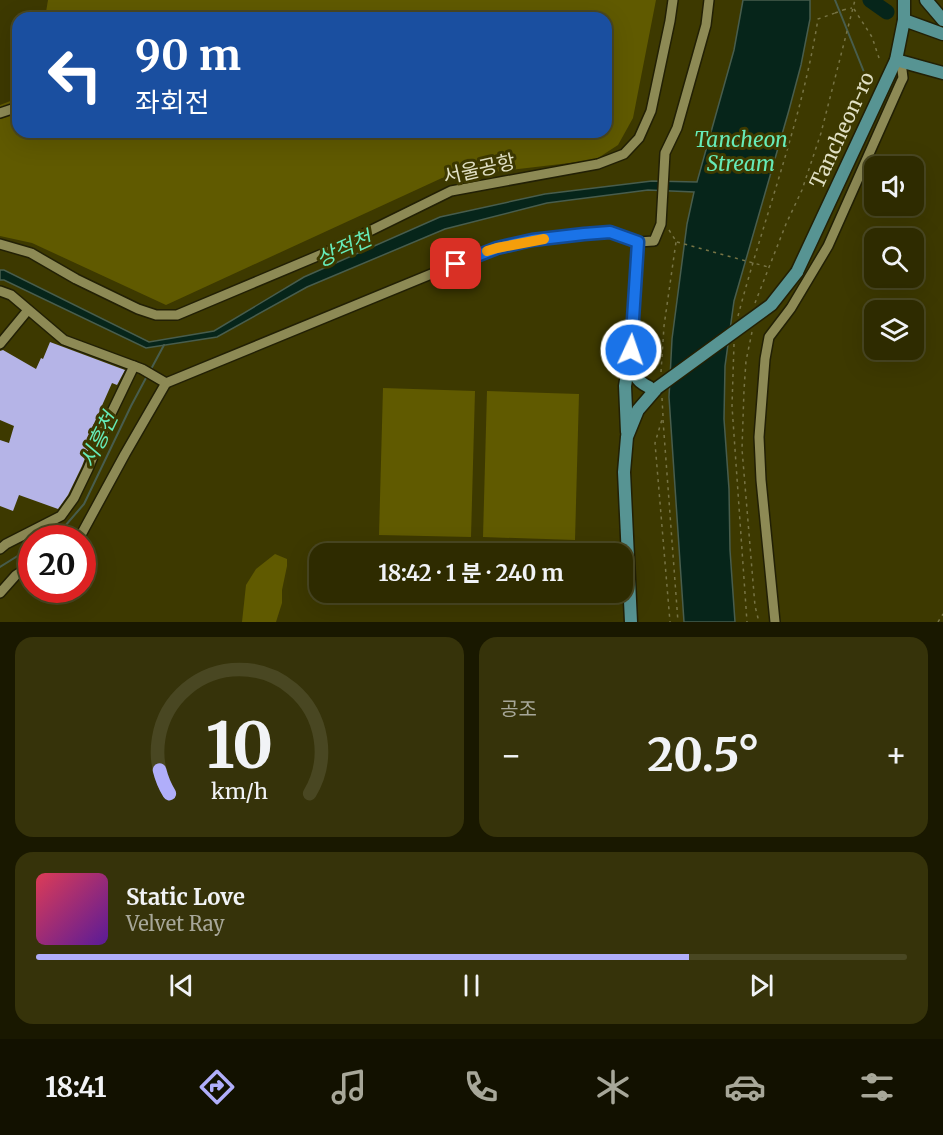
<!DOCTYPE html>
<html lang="ko">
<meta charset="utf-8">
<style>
:root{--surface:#2e2b00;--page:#36330a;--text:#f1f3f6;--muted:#a7a799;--line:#494722;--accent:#b0aefa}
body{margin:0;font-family:Merriweather,"Noto Sans KR",serif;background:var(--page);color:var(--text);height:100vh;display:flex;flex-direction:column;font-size:22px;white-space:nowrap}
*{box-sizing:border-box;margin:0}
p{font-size:20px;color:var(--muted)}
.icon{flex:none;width:33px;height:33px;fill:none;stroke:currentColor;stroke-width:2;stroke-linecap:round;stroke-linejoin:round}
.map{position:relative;height:622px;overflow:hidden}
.side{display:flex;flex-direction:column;gap:15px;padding:15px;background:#191800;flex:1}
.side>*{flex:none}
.banner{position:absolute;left:12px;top:12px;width:600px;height:126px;border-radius:18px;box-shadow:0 6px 24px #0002,0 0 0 2px var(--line);background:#1a4fa0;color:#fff;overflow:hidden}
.controls{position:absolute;left:864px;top:156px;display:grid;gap:12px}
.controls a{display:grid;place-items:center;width:60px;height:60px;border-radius:12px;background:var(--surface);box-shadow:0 6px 24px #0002,0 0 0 2px var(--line);font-size:30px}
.speed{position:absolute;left:18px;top:525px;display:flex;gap:12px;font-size:30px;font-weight:700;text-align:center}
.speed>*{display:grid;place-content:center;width:78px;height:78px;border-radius:50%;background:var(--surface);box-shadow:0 6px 24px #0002,0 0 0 2px var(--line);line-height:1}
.speed .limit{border:9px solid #d22;background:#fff;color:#111}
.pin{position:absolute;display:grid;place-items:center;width:51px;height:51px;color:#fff;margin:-26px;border-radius:12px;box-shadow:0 3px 9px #0006}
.me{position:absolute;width:66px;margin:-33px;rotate:3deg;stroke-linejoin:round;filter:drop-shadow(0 0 4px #0008)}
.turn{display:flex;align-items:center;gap:21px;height:126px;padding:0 24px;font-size:27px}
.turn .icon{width:78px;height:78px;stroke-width:2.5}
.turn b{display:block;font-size:42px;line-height:51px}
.big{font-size:45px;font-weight:700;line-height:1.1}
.side .widget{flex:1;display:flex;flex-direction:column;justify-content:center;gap:9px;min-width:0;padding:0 21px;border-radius:18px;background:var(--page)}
.side .dial{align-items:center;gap:0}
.dial svg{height:156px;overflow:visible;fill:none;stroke:var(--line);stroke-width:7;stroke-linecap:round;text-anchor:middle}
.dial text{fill:var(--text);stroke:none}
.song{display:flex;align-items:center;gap:18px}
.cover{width:72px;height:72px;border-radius:9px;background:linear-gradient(135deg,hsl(350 70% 55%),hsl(270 70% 35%))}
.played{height:6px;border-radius:3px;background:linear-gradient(90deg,var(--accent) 75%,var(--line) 75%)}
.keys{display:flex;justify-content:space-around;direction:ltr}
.heat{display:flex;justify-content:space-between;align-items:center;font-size:33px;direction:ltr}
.side .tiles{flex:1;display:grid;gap:15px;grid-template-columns:1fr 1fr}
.widget:last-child{grid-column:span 2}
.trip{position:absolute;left:309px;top:543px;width:324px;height:60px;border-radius:18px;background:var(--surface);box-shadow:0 6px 24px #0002,0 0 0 2px var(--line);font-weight:700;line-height:60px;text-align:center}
.dock{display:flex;height:96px;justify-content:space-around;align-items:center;background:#121100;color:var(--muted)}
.dock .icon{width:42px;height:42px}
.dock .active{color:var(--accent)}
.dock b{font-size:27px;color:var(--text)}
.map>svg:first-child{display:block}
</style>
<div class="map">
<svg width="943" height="622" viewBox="0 0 943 622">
<rect width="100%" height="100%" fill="#3d3900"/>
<g fill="#605a00">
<path d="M48 0H656L633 118 618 145 595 160 442 178 166 305 32 243 0 236V105L18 98V132H606V18H45Z"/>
<path d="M383 388 475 391 471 537 379 535Z"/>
<path d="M487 391 579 394 575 540 483 537Z"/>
<path d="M275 554 287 559V566L282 590V603L276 622H242L246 585 256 569Z"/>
</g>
<path fill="#06251a" stroke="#485d4d" stroke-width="1.5" d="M743 0H810V19L801 65 789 110 734 301 725 366 724 419 729 489 730 550 735 622H684L669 397 672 339 687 224 694 192 648 190 547 203 445 229 307 287 217 337 146 348 4 280H0V270H4L149 342 214 331 304 277 440 217 545 194 652 181 697 182 734 50Z"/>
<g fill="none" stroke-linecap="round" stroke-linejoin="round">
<g stroke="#485d4d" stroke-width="2">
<path d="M835 0 864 72"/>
<path d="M150 371 164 345"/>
<path d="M45 538 65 526 84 504 131 406 147 376"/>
<path d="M0 567 32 547"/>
</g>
<path stroke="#06251a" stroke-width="15" d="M870 0 887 12"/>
</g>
<path fill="#b5b4e7" d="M50 342 125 370 117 385 112 383 88 437 93 438 82 466 68 495 58 509 19 495 13 511 0 506V440L9 443 14 426 0 420V351L3 350 36 369 41 358 43 359Z"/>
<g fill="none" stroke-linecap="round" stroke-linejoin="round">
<g stroke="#222005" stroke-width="12">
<g id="minor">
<path d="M0 113 18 107"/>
<path d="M638 242 654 241 661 224 665 153 677 128 706 25 709 0"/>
<path d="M0 244 31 253 76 279 138 309 156 315H177L327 252 451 191 598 164 624 154 639 138 651 111 670 21 673 0"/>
<path d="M0 291 11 295 64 340 142 369 166 383 497 247 532 240 610 232 638 242 631 350"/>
<path d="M0 344 28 310"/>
<path d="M73 538 82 533 125 454 166 383"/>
<path d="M0 549 6 544 61 516 74 498 88 469 108 420 134 366"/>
<path d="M0 593 16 575 32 565"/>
<path d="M775 622 761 480 759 437 765 359 769 337 791 308 828 246 901 82 903 78 901 62"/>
</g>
</g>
<g stroke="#222005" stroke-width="15">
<g id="major">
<path d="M926 0 943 20"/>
<path d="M904 20 943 34"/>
<path d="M896 60 943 73"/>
<path d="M797 272 896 60 904 20V0"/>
<path d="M632 360C635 379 637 382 655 390"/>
<path d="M627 432 625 386 631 350"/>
<path d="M631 622 624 472 627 437 638 410 657 388"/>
</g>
</g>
<g stroke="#777445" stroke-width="1.5" stroke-dasharray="3 4.5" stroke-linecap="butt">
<path d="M854 9 872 37 880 61"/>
<path d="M843 10 852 8"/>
<path d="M669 230 676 241"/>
<path d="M677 242 768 267"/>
<path d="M755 303 786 224 802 190 821 133 855 0"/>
<path d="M738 316C764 217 802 120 818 19L835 13"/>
<path d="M752 332 746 361 744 390 742 449 755 606 759 622"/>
<path d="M734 344 732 406 747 622"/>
<path d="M661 372 664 326 676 242"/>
<path d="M662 398 663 416 655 443 670 622"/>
<path d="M663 420 678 622"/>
<path d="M938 622 943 614"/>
</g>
<use href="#minor" stroke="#8d8a55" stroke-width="9"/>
<use href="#major" stroke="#579493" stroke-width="12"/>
<g stroke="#222005" stroke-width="15" stroke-linecap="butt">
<path id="major-bridge" d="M657 388 771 305 797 272"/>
</g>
<path stroke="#777445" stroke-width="1.5" stroke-dasharray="3 4.5" stroke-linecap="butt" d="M835 13 843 10"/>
<use href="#major-bridge" stroke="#579493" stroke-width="12"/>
</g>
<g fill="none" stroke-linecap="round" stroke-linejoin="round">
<g stroke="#114b97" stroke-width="15">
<path id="route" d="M456 264 497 248 532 240 584 234 610 232 638 242 631 350"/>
</g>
<use href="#route" stroke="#1a73e8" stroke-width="10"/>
<path stroke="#f59e0b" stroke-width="10" d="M487 251 497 248 544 239"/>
</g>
<g text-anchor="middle" stroke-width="6" stroke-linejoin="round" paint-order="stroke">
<g font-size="20" fill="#e1e0c4" stroke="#3d3900">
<text transform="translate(842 130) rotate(-65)" y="7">Tancheon-ro</text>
<text transform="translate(479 169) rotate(-13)" y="7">서울공항</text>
</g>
<g font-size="21" font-style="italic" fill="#66ebb8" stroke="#3d3900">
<text x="741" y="147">Tancheon<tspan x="741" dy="24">Stream</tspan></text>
<text transform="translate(344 249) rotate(-24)" y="7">상적천</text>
<text transform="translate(99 440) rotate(-64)" y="7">시흥천</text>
</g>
</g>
</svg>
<div class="controls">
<a><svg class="icon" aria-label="sound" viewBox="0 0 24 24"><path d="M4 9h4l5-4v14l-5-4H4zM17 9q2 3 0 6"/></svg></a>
<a><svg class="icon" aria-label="search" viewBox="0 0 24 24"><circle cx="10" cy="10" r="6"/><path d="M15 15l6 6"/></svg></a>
<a><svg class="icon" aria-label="layers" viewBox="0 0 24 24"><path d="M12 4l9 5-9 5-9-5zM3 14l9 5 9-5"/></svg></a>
</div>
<div class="speed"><div class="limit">20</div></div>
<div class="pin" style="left:456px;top:264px;background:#d93025"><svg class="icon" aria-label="arrive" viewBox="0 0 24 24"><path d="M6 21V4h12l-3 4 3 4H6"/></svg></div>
<svg class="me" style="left:631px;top:350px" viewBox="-20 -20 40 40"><circle r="17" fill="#1a73e8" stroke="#fff" stroke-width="3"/><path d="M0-11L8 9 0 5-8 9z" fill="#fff"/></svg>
<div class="trip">18:42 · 1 분 · 240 m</div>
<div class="banner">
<div class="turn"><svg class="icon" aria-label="left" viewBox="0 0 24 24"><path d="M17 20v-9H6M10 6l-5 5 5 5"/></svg><div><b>90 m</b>좌회전</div></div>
</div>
</div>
<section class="side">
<div class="tiles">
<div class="widget dial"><svg viewBox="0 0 100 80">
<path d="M14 69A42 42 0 1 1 86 69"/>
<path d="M14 69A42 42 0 0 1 9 57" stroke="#b0aefa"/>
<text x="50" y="56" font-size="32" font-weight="700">10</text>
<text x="50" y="72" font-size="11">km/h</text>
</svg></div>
<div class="widget"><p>공조</p>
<div class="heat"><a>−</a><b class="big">20.5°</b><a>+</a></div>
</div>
<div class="widget">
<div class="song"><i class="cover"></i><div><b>Static Love</b><p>Velvet Ray</p></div></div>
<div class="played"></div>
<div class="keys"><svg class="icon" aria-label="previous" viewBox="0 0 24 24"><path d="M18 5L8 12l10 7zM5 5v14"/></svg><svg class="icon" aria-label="pause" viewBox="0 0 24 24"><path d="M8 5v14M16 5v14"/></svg><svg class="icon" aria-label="next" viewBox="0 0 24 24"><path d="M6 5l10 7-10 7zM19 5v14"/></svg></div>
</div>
</div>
</section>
<nav class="dock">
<b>18:41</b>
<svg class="icon active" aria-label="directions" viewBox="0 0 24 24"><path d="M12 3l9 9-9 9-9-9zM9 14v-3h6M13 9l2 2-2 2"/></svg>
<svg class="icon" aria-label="music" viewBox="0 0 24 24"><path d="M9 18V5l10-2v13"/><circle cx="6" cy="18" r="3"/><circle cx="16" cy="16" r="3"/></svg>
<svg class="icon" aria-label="phone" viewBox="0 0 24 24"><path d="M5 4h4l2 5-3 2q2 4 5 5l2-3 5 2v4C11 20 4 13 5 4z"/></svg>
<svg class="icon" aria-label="climate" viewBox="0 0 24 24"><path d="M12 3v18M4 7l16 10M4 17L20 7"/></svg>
<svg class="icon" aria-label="car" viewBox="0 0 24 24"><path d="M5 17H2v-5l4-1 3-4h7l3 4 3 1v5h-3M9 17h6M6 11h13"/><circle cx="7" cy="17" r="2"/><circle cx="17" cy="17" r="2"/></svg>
<svg class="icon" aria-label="filters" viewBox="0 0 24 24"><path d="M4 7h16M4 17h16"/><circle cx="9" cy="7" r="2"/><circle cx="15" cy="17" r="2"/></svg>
</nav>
